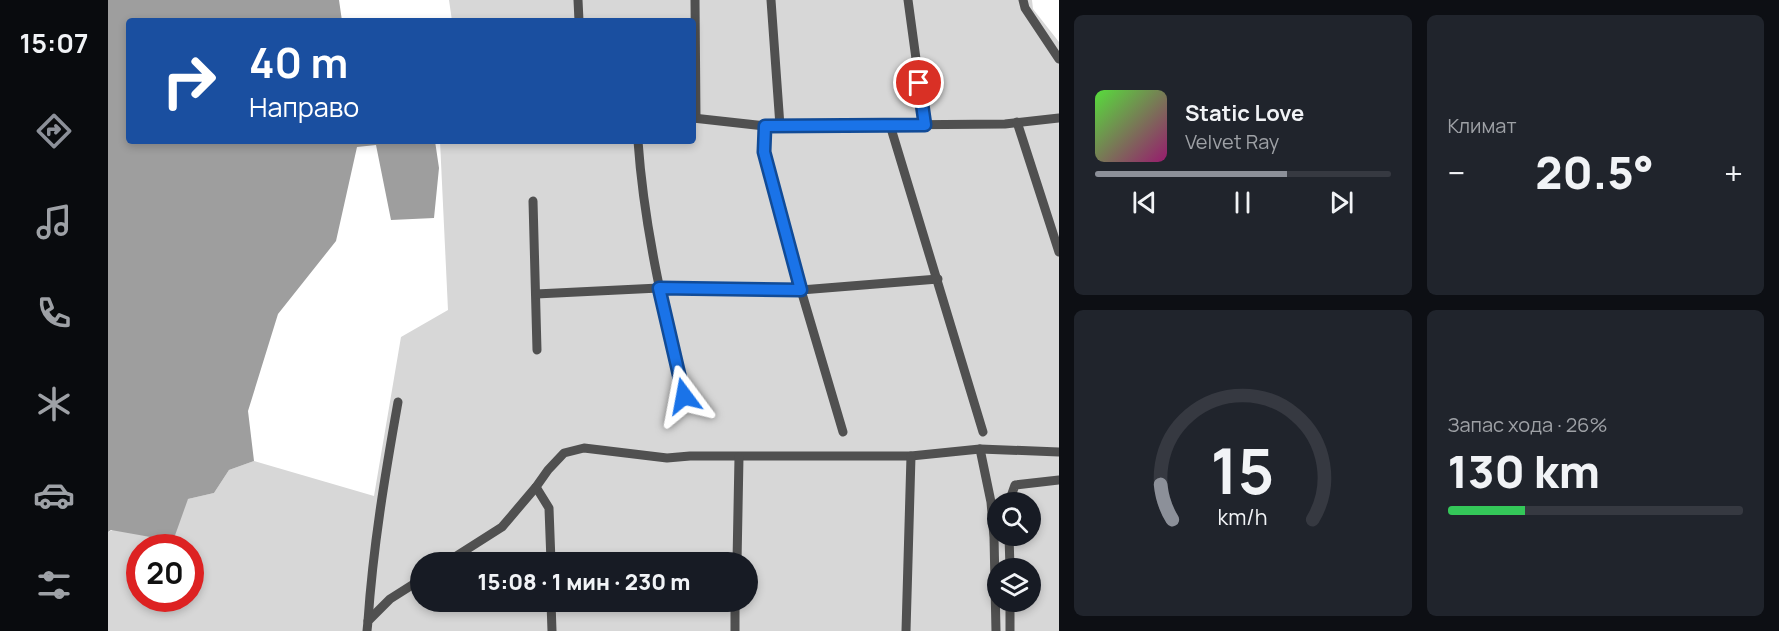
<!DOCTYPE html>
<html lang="ru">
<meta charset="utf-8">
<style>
:root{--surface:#171b24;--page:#20242c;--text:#f1f3f6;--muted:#9ea1a6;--line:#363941;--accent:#8c9099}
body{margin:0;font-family:Manrope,sans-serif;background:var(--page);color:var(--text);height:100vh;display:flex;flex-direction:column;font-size:22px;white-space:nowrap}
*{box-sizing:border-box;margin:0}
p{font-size:20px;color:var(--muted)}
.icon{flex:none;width:33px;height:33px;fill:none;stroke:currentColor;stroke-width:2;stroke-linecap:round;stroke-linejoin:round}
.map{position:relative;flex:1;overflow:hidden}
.drawer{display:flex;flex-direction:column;gap:15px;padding:15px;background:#0d0f14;width:720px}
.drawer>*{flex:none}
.top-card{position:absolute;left:18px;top:18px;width:570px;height:126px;border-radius:6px;box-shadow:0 3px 9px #0003;background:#1a4fa0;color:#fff;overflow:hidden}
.buttons{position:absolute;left:879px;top:492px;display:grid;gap:12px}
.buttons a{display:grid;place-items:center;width:54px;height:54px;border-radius:50%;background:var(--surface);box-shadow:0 3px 9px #0003;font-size:30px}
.speed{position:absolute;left:18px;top:534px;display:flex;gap:12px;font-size:30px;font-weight:700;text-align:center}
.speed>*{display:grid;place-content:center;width:78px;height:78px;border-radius:50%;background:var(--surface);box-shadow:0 3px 9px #0003;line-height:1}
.speed .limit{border:9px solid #d22;background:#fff;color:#111}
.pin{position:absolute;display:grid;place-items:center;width:51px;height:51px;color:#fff;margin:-26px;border:3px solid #fff;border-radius:50%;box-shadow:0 2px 6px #0007}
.me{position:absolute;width:66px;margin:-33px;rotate:347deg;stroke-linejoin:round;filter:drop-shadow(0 0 4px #0008)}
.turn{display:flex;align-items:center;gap:21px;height:126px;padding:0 24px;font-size:27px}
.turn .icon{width:78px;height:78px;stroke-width:2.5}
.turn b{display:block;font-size:42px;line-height:51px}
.big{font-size:45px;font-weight:800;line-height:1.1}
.drawer .widget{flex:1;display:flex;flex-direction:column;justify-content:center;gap:9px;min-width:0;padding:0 21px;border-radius:9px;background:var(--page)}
.drawer .dial{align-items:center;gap:0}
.dial svg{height:156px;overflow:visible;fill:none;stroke:var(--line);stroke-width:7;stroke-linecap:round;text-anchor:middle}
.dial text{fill:var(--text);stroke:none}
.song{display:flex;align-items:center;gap:18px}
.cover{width:72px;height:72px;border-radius:9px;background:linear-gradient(135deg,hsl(110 70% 55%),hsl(320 70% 35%))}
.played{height:6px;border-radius:3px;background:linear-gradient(90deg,var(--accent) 65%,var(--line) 65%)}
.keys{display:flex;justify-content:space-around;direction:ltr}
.heat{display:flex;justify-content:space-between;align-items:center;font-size:33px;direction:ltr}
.charge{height:9px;border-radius:4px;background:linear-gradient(90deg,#34c759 26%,var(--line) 0)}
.drawer .tiles{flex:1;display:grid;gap:15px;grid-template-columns:repeat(2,1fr)}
.trip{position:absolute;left:302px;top:552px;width:348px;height:60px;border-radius:30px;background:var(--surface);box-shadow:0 3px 9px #0003;font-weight:800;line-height:60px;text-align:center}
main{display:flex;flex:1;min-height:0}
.dock{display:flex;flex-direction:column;width:108px;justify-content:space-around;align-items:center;background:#090b0e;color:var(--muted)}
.dock .icon{width:42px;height:42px}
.dock .active{color:var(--accent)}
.dock b{font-size:27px;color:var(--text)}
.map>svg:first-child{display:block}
</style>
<main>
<nav class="dock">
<b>15:07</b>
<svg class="icon active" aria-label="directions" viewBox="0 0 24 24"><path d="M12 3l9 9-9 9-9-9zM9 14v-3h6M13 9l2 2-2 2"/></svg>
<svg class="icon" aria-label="music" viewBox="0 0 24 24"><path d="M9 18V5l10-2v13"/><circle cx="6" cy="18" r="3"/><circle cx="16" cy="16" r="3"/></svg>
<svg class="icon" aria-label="phone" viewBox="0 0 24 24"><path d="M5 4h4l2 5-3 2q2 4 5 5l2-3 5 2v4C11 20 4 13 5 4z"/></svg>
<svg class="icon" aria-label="climate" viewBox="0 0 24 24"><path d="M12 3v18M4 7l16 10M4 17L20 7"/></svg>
<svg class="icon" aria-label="car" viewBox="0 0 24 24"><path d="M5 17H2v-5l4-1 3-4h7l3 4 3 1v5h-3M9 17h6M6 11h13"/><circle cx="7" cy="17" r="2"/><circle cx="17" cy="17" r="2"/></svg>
<svg class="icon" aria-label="filters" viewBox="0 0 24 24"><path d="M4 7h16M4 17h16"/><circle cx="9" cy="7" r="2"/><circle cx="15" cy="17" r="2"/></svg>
</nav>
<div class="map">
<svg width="951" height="631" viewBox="0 0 951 631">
<rect width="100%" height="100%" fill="#fff"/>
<path fill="#d7d7d7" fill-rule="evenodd" d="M341 0H924L925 9 951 42V631H0V532L80 499 106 493 121 470 146 461 266 496 293 337 340 310 332 141H585V21H344ZM890 502H922V536H890ZM32 548H82V598H32ZM312 562H639V602H312ZM890 568H922V602H890Z"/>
<path fill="#9e9e9e" d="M0 0H231L234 21H21V141H327L331 168 326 218 283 220 268 145 249 147 228 241 170 314 140 411 146 461 121 470 106 493 80 499 65 541 3 530 0 532Z"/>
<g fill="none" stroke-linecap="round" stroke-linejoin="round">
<g stroke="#505050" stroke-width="9">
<path d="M470 0 471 21"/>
<path d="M587 0 588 118"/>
<path d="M663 0 672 126"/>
<path d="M800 0 817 125"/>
<path d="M915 0 917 8 951 59"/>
<path d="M585 118 657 126 897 124 951 118"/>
<path d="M909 122 951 252"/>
<path d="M782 125 875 432"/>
<path d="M657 126 656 152 693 290 735 432"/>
<path d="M530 141C536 228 556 311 576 396"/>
<path d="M425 201 429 350"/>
<path d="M428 294 551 288 693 290 830 279"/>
<path d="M872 449 883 502 886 537 888 631"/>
<path d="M428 487 441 508 443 562"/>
<path d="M901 502 907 485 951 480"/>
<path d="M901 536 902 568"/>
<path d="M339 562 394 527 428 487 440 470 456 453 476 448 559 458 582 456H803L872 449 951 452"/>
<path d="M629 562 631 457"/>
<path d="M443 602 444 631"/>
<path d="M260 621C265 547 277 475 290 402"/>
<path d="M259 631 260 621 282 599 312 580"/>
<path d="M627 631V602"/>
<path d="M798 631 803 456"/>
<path d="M902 631V602"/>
</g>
</g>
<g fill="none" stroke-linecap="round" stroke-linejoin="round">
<g stroke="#114b97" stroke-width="15">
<path id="route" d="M576 396 551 288 693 290 656 152 657 126 817 125 811 83"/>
</g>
<use href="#route" stroke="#1a73e8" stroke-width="10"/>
</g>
</svg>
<div class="buttons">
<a><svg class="icon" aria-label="search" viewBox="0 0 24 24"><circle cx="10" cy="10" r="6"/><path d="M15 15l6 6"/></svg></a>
<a><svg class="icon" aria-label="layers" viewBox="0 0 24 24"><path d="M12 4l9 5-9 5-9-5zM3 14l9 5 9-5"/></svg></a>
</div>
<div class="speed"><div class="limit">20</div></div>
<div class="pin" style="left:811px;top:83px;background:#d93025"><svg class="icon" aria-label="arrive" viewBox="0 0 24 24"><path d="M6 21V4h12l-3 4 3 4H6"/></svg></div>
<svg class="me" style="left:576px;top:396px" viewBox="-20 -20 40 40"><path d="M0-17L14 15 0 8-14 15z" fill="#1a73e8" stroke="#fff" stroke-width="4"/></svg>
<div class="trip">15:08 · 1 мин · 230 m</div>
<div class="top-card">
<div class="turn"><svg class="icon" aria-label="right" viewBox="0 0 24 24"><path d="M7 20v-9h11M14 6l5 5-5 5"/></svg><div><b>40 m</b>Направо</div></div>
</div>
</div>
<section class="drawer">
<div class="tiles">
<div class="widget">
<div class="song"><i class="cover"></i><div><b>Static Love</b><p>Velvet Ray</p></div></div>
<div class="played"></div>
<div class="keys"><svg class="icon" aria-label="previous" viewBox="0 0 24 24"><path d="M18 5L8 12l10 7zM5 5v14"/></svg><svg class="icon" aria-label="pause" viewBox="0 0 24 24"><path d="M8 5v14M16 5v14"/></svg><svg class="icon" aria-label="next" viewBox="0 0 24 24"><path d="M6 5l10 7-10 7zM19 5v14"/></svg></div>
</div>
<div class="widget"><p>Климат</p>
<div class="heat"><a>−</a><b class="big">20.5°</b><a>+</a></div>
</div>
<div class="widget dial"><svg viewBox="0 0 100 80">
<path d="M14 69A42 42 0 1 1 86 69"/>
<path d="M14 69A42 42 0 0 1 8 51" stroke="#8c9099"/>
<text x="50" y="56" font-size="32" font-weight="700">15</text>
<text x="50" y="72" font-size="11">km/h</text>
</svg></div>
<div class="widget"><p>Запас хода · 26%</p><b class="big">130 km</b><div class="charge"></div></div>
</div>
</section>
</main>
